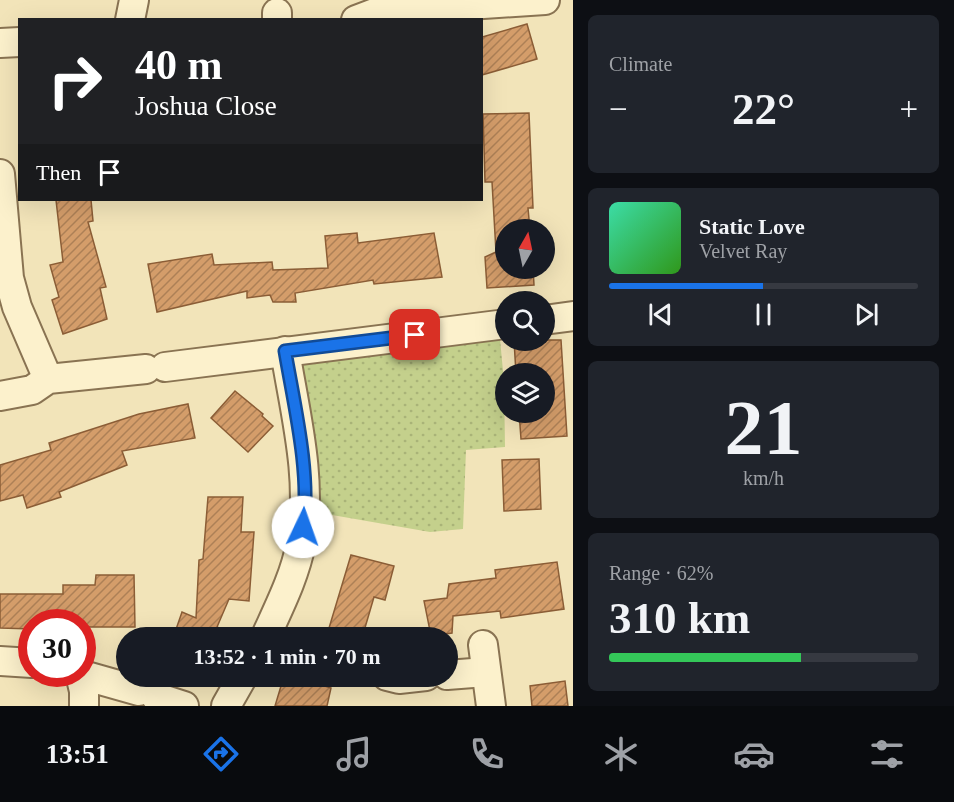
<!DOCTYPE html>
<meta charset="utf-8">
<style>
:root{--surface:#171b24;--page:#20242c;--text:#f1f3f6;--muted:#9ea1a6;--line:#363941;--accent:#1a73e8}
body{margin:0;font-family:"Times New Roman",serif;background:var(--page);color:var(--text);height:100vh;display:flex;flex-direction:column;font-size:22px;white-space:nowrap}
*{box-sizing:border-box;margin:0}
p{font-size:20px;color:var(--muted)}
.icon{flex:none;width:33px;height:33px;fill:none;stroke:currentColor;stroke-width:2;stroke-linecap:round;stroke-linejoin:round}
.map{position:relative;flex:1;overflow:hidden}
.details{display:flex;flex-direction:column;gap:15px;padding:15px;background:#0d0f14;width:381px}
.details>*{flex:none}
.guide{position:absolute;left:18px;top:18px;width:465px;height:183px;border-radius:0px;box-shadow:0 6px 24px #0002;background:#202124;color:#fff;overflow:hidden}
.needle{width:39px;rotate:9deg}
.tools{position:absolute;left:495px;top:219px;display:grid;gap:12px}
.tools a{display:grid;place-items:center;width:60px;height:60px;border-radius:50%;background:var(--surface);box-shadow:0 6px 24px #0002;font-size:30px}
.speed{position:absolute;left:18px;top:609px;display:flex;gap:12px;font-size:30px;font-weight:700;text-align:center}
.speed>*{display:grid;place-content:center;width:78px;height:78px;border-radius:50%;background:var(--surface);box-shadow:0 6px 24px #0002;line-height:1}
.speed .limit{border:9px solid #d22;background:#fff;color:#111}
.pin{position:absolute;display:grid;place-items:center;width:51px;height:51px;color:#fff;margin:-26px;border-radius:12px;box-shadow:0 3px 9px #0006}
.me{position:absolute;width:66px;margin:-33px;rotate:3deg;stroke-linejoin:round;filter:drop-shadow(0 0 4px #0008)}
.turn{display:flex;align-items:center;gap:21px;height:126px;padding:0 18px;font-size:27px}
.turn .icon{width:78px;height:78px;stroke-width:2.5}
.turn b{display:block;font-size:42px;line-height:51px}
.then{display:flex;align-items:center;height:57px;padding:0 18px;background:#0003;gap:12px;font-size:22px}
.big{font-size:45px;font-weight:800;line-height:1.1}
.details .tile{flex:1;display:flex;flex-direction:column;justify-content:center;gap:9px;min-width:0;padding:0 21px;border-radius:9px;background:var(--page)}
.details .dial{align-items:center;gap:0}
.dial b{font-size:78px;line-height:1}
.song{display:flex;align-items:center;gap:18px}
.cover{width:72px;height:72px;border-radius:9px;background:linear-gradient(135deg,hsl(160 70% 55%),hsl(110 70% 35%))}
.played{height:6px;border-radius:3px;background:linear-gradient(90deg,var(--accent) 50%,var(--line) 50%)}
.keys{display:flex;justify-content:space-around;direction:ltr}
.heat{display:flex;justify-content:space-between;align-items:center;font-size:33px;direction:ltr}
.charge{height:9px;border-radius:4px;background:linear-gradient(90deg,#34c759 62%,var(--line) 0)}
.trip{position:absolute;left:116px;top:627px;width:342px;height:60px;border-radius:30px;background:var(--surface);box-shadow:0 6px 24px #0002;font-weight:800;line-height:60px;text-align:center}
.tab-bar{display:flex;height:96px;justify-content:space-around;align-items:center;background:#090b0e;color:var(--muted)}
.tab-bar .icon{width:42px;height:42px}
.tab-bar .selected{color:var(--accent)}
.tab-bar b{font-size:27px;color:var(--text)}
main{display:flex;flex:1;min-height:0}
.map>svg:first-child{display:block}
</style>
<main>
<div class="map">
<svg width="573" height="706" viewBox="0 0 573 706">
<defs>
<pattern id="park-dots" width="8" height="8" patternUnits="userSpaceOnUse" patternTransform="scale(1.5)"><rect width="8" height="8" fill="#c4d08c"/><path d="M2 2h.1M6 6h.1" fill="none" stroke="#a9b378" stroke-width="1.8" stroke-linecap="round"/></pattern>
<pattern id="building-hatch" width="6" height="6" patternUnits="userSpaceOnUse" patternTransform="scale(1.5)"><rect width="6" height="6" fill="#d49d6a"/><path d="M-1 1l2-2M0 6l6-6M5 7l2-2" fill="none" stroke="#ad8056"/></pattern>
</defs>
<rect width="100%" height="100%" fill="#f2e4b9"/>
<path fill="url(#park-dots)" d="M499 328 504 382 505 447 466 450 463 529 430 532 309 511 288 353Z"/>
<g fill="url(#building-hatch)" stroke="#8b5d36" stroke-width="1.5">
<path d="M527 24 537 59 482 75V37Z"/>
<path d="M529 113 533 208H528L530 230H506V268H533L534 285 487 288 485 257 496 252 492 182H485L483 114Z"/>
<path d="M56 200H91L93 221 88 222 106 287 100 288 107 319 63 334 52 300 59 297 50 265 63 262Z"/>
<path d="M357 233 358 243 434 233 442 277 374 284 373 280 295 293 296 302H273L270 295 247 298V291L157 312 148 264 212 254 214 265 272 262 273 270 328 268 325 236Z"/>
<path d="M514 340H561L567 436 521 439 519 412H544V374H516Z"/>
<path d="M235 391 263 414 262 416 273 426 248 452 211 418Z"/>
<path d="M188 404 195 438 122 451 127 465 59 492 61 497 27 508 23 495 0 501V465L51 450 49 443 139 414Z"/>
<path d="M539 459 541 509 504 511 502 460Z"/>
<path d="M208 497H243L241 532H254L249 601 229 599 217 627 241 638H173L182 612 196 618 199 560 203 559Z"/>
<path d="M351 555 394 566 385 600 374 597 362 638H326Z"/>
<path d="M557 562 564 609 501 618 500 611 453 616 452 633 431 636 424 601 447 598 449 584 496 578 495 570Z"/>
<path d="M96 575H134L135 627H82V622H32V629L0 628V594H63V585H95Z"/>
<path d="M284 676H294L331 688 327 706H275Z"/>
<path d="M565 681 568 706H532L530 686Z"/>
</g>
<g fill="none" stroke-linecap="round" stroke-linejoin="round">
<g stroke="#897352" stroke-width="32">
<g id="street">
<path d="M277 13V20"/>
<path d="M130 20 134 0"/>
<path d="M356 20 380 11 545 0"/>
<path d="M0 43 20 42"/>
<path d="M0 174 9 278 17 307 48 379"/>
<path d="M544 320 573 316"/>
<path d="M165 367 506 324"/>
<path d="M0 396 32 390 48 379 146 369"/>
<path d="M265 638C279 607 295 576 301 543 313 480 295 413 285 351"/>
<path d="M483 645 491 706"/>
<path d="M0 661 32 663"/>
<path d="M79 674 139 691"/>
<path d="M80 674 84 691V706"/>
<path d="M447 675 486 672"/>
<path d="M387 676 399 679 426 676"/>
<path d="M156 697 184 706"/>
<path d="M226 706 243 676"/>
</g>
</g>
<use href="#street" stroke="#fcf1cc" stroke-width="28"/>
</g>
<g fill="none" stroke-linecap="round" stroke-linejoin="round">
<g stroke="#114b97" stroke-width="15">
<path id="route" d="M303 527C311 474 294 404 285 351L415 335"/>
</g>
<use href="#route" stroke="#1a73e8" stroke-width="10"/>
</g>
</svg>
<div class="tools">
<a><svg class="needle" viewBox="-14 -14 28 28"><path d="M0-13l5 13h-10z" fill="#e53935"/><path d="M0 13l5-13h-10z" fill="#9ea1a6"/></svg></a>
<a><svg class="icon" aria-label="search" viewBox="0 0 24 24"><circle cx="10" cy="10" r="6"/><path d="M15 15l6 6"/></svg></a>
<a><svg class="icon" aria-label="layers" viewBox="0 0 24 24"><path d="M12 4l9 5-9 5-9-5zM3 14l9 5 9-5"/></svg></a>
</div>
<div class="speed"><div class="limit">30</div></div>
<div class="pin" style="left:415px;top:335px;background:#d93025"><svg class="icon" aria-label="arrive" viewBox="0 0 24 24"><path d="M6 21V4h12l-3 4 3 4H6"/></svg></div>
<svg class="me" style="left:303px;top:527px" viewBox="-20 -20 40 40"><circle r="19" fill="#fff"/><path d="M0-13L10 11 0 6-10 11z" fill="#1a73e8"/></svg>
<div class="trip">13:52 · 1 min · 70 m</div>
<div class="guide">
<div class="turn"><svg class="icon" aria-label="right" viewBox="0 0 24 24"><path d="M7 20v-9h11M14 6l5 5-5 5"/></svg><div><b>40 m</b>Joshua Close</div></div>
<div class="then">Then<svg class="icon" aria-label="arrive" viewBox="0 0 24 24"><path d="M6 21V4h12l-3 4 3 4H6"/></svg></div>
</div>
</div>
<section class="details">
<div class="tile"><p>Climate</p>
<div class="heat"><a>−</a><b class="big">22°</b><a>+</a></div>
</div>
<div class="tile">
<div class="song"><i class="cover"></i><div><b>Static Love</b><p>Velvet Ray</p></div></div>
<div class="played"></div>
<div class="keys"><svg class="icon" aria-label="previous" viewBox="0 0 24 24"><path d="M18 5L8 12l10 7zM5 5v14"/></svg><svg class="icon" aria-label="pause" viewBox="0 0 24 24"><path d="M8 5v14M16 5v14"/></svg><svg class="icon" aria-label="next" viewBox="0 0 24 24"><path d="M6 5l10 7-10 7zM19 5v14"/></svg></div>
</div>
<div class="tile dial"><b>21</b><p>km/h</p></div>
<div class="tile"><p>Range · 62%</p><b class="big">310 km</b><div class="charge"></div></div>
</section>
</main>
<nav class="tab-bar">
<b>13:51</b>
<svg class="icon selected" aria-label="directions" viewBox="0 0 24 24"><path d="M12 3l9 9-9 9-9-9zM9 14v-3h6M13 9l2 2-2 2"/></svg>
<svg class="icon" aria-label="music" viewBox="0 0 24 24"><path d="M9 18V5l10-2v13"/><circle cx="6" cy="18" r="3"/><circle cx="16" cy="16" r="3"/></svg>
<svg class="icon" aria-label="phone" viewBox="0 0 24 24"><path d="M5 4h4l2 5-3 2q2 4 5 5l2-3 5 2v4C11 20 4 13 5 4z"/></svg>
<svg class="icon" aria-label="climate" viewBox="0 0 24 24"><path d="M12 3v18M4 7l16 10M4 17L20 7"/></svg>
<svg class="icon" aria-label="car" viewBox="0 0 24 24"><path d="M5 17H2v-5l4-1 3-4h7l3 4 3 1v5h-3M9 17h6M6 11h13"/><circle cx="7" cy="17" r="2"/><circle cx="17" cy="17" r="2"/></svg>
<svg class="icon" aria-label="filters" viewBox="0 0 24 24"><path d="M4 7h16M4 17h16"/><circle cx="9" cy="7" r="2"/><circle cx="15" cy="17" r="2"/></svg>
</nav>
